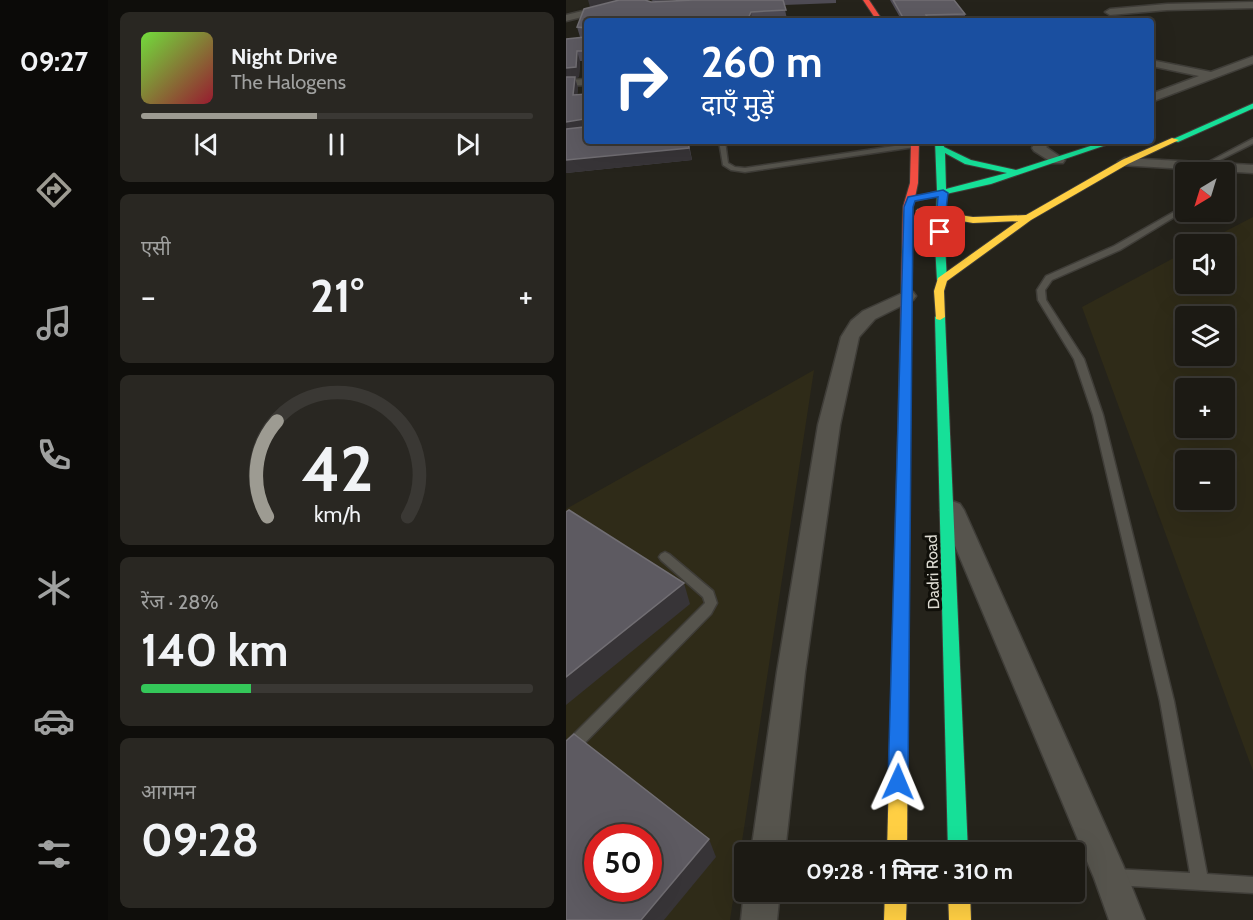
<!DOCTYPE html>
<html lang="hi">
<meta charset="utf-8">
<style>
:root{--surface:#1c1a14;--page:#292722;--text:#f1f3f6;--muted:#a0a1a0;--line:#3a3834;--accent:#9d9b92}
body{margin:0;font-family:Cabin,"Noto Sans Devanagari",sans-serif;background:var(--page);color:var(--text);height:100vh;display:flex;flex-direction:column;font-size:22px;white-space:nowrap}
*{box-sizing:border-box;margin:0}
p{font-size:20px;color:var(--muted)}
.icon{flex:none;width:33px;height:33px;fill:none;stroke:currentColor;stroke-width:2;stroke-linecap:round;stroke-linejoin:round}
.map{position:relative;flex:1;overflow:hidden}
.drawer{display:flex;flex-direction:column;gap:12px;padding:12px;background:#0f0e0b;width:458px}
.drawer>*{flex:none}
.banner{position:absolute;left:18px;top:18px;width:570px;height:126px;border-radius:6px;box-shadow:0 6px 24px #0002,0 0 0 2px var(--line);background:#1a4fa0;color:#fff;overflow:hidden}
.needle{width:39px;rotate:218deg}
.fabs{position:absolute;left:609px;top:162px;display:grid;gap:12px}
.fabs a{display:grid;place-items:center;width:60px;height:60px;border-radius:6px;background:var(--surface);box-shadow:0 6px 24px #0002,0 0 0 2px var(--line);font-size:30px}
.speed{position:absolute;left:18px;top:824px;display:flex;gap:12px;font-size:30px;font-weight:700;text-align:center}
.speed>*{display:grid;place-content:center;width:78px;height:78px;border-radius:50%;background:var(--surface);box-shadow:0 6px 24px #0002,0 0 0 2px var(--line);line-height:1}
.speed .limit{border:9px solid #d22;background:#fff;color:#111}
.pin{position:absolute;display:grid;place-items:center;width:51px;height:51px;color:#fff;margin:-26px;border-radius:12px;box-shadow:0 3px 9px #0006}
.me{position:absolute;width:66px;margin:-33px;rotate:1deg;stroke-linejoin:round;filter:drop-shadow(0 0 4px #0008)}
.turn{display:flex;align-items:center;gap:21px;height:126px;padding:0 18px;font-size:27px}
.turn .icon{width:78px;height:78px;stroke-width:2.5}
.turn b{display:block;font-size:42px;line-height:51px}
.big{font-size:45px;font-weight:700;line-height:1.1}
.drawer .card{flex:1;display:flex;flex-direction:column;justify-content:center;gap:9px;min-width:0;padding:0 21px;border-radius:9px;background:var(--page)}
.drawer .dial{align-items:center;gap:0}
.dial svg{height:156px;overflow:visible;fill:none;stroke:var(--line);stroke-width:7;stroke-linecap:round;text-anchor:middle}
.dial text{fill:var(--text);stroke:none}
.song{display:flex;align-items:center;gap:18px}
.cover{width:72px;height:72px;border-radius:9px;background:linear-gradient(135deg,hsl(100 70% 55%),hsl(350 70% 35%))}
.played{height:6px;border-radius:3px;background:linear-gradient(90deg,var(--accent) 45%,var(--line) 45%)}
.keys{display:flex;justify-content:space-around;direction:ltr}
.heat{display:flex;justify-content:space-between;align-items:center;font-size:33px;direction:ltr}
.charge{height:9px;border-radius:4px;background:linear-gradient(90deg,#34c759 28%,var(--line) 0)}
.trip{position:absolute;left:168px;top:842px;width:351px;height:60px;border-radius:6px;background:var(--surface);box-shadow:0 6px 24px #0002,0 0 0 2px var(--line);font-weight:700;line-height:60px;text-align:center}
main{display:flex;flex:1;min-height:0}
.tabs{display:flex;flex-direction:column;width:108px;justify-content:space-around;align-items:center;background:#0b0a08;color:var(--muted)}
.tabs .icon{width:42px;height:42px}
.tabs .active{color:var(--accent)}
.tabs b{font-size:27px;color:var(--text)}
.map>svg:first-child{display:block}
</style>
<main>
<nav class="tabs">
<b>09:27</b>
<svg class="icon active" aria-label="directions" viewBox="0 0 24 24"><path d="M12 3l9 9-9 9-9-9zM9 14v-3h6M13 9l2 2-2 2"/></svg>
<svg class="icon" aria-label="music" viewBox="0 0 24 24"><path d="M9 18V5l10-2v13"/><circle cx="6" cy="18" r="3"/><circle cx="16" cy="16" r="3"/></svg>
<svg class="icon" aria-label="phone" viewBox="0 0 24 24"><path d="M5 4h4l2 5-3 2q2 4 5 5l2-3 5 2v4C11 20 4 13 5 4z"/></svg>
<svg class="icon" aria-label="climate" viewBox="0 0 24 24"><path d="M12 3v18M4 7l16 10M4 17L20 7"/></svg>
<svg class="icon" aria-label="car" viewBox="0 0 24 24"><path d="M5 17H2v-5l4-1 3-4h7l3 4 3 1v5h-3M9 17h6M6 11h13"/><circle cx="7" cy="17" r="2"/><circle cx="17" cy="17" r="2"/></svg>
<svg class="icon" aria-label="filters" viewBox="0 0 24 24"><path d="M4 7h16M4 17h16"/><circle cx="9" cy="7" r="2"/><circle cx="15" cy="17" r="2"/></svg>
</nav>
<section class="drawer">
<div class="card">
<div class="song"><i class="cover"></i><div><b>Night Drive</b><p>The Halogens</p></div></div>
<div class="played"></div>
<div class="keys"><svg class="icon" aria-label="previous" viewBox="0 0 24 24"><path d="M18 5L8 12l10 7zM5 5v14"/></svg><svg class="icon" aria-label="pause" viewBox="0 0 24 24"><path d="M8 5v14M16 5v14"/></svg><svg class="icon" aria-label="next" viewBox="0 0 24 24"><path d="M6 5l10 7-10 7zM19 5v14"/></svg></div>
</div>
<div class="card"><p>एसी</p>
<div class="heat"><a>−</a><b class="big">21°</b><a>+</a></div>
</div>
<div class="card dial"><svg viewBox="0 0 100 80">
<path d="M14 69A42 42 0 1 1 86 69"/>
<path d="M14 69A42 42 0 0 1 19 20" stroke="#9d9b92"/>
<text x="50" y="56" font-size="32" font-weight="700">42</text>
<text x="50" y="72" font-size="11">km/h</text>
</svg></div>
<div class="card"><p>रेंज · 28%</p><b class="big">140 km</b><div class="charge"></div></div>
<div class="card"><p>आगमन</p><b class="big">09:28</b></div>
</section>
<div class="map">
<svg width="688" height="920" viewBox="0 0 688 920">
<rect width="100%" height="100%" fill="#25231b"/>
<g fill="#2f2b18" fill-rule="evenodd">
<path d="M687 217V771L516 307 619 252 620 284H658V244H635ZM620 316H658V356H620ZM620 388H658V428H620ZM620 460H658V500H620Z"/>
<path d="M248 370 164 920H0V509ZM32 837H82V888H32Z"/>
</g>
<g fill="none" stroke-linecap="round" stroke-linejoin="round">
<g stroke="#3f3d38" stroke-width="3">
<g id="lane">
<path d="M688 138V143L636 169 631 168Z"/>
<path d="M153 141H159L162 163 169 167 179 168 349 143 352 145 349 147 179 172 165 170 157 165Z"/>
<path d="M620 205V210L554 250 486 280 479 290 480 300 518 359 537 415 608 701 641 874 688 877V893L548 885 542 883 540 877 542 871 548 869 624 873 594 701 527 415 508 359 472 300 471 290 480 276 548 246Z"/>
<path d="M99 552 103 554 147 591 151 603 145 614 5 757 0 759V742L139 603 137 597 95 560 93 557 95 554Z"/>
</g>
</g>
<g stroke="#3f3d38" stroke-width="3">
<g id="street">
<path d="M688 2V8L601 10 544 15 539 12 544 9 601 4Z"/>
<path d="M45 4 48 5V9L0 21V15Z"/>
<path d="M688 56V63L585 102V94L633 76 585 66V60L645 72Z"/>
<path d="M21 79V85L0 86V80Z"/>
<path d="M470 141H486L480 147 499 160 497 163H487L468 151 466 148Z"/>
<path d="M559 158 688 165V173L554 165 552 162Z"/>
<path d="M341 291 347 292 350 296 347 300 309 319 293 337 274 425 239 672 219 852H185L211 672 252 425 275 337 285 321 297 311Z"/>
<path d="M386 501 394 504 398 510 557 865 579 920H543L528 878 374 510 378 504Z"/>
<path d="M178 891H214L211 920H175Z"/>
</g>
</g>
<g stroke="#3f3d38" stroke-width="2">
<g id="fast">
<path d="M688 103V108L612 142 605 140Z"/>
<path d="M369 141H377L378 147 405 160 450 170 540 141H552L425 184 380 194 379 245 381 280 376 283 371 280 369 245 371 196 346 202 342 199 371 191ZM379 153 399 164 441 173 380 189Z"/>
<path d="M374 314 379 317 402 852H382L369 317Z"/>
</g>
</g>
<g stroke="#3f3d38" stroke-width="2">
<g id="slow">
<path d="M606 138 613 140 562 164 465 220 381 281 378 291 379 317 374 320 370 319 368 291 372 278 452 221 407 223 355 214 350 211 352 209 407 217 460 215 556 160Z"/>
<path d="M338 426 344 430 341 852H321L332 430Z"/>
<path d="M319 891H341L340 920H318Z"/>
<path d="M382 891H404L405 920H383Z"/>
</g>
</g>
<g stroke="#3f3d38" stroke-width="2">
<g id="jam">
<path d="M297 0H303L317 21H311Z"/>
<path d="M345 141H353L352 183 347 207 344 430 338 434 332 430 337 207 344 183Z"/>
</g>
</g>
<use href="#lane" fill="#56544d" fill-rule="evenodd"/>
<use href="#street" fill="#56544d" fill-rule="evenodd"/>
<use href="#fast" fill="#16e098" fill-rule="evenodd"/>
<use href="#slow" fill="#ffcf43" fill-rule="evenodd"/>
<use href="#jam" fill="#f24e42" fill-rule="evenodd"/>
</g>
<g fill="#4e4b54">
<path d="M53 0H79L85 2 127 0H270V3L218 5 221 19 188 21H21V61H14L13 77 9 78 12 88 11 95 21 94V141H147L123 144 126 160 0 173V39L19 37H14L11 27 18 9Z"/>
<path d="M85 0H118L87 1Z"/>
<path d="M324 0H388L399 14V20L336 21Z"/>
</g>
<g fill="#373437">
<path d="M22 0H52L24 7Z"/>
<path d="M185 12 186 21H181Z"/>
<path d="M11 51 14 61 13 77 9 78 12 88 10 106 0 80V68Z"/>
<path d="M18 119 21 131 0 134V122Z"/>
<path d="M122 141H147L122 144Z"/>
<path d="M123 148 126 160 0 173V160Z"/>
<path d="M118 583 124 604 0 705V677Z"/>
<path d="M143 839 150 857 98 920H75Z"/>
</g>
<g fill="#5d5a61" stroke="#716e73" stroke-width="1.5" fill-rule="evenodd">
<path d="M53 0H79L85 2 127 0H217L220 10 185 12 181 21H21V51H11L10 67 0 68V39L19 37 20 28 11 27 18 9Z"/>
<path d="M327 0H388L399 14 360 15 363 20H359L360 21H339Z"/>
<path d="M0 77H9L7 95 21 94V141H122L123 148 0 160V129L18 127 20 121 18 119 0 122Z"/>
<path d="M3 510 118 583 0 677V512Z"/>
<path d="M8 734 143 839 75 920H0V741ZM32 837H82V888H32Z"/>
</g>
<path fill="#1a73e8" stroke="#114b97" stroke-width="1.5" d="M377 190 382 193 377 235 369 232 372 197 349 201 347 207 342 782 339 789 332 792 325 789 322 782 338 207 342 197Z"/>
<g text-anchor="middle" stroke-width="6" stroke-linejoin="round" paint-order="stroke">
<g font-size="16" fill="#dddbd2" stroke="#100f09">
<text transform="translate(366 572) rotate(-92)" y="6">Dadri Road</text>
</g>
</g>
</svg>
<div class="fabs">
<a><svg class="needle" viewBox="-14 -14 28 28"><path d="M0-13l5 13h-10z" fill="#e53935"/><path d="M0 13l5-13h-10z" fill="#a0a1a0"/></svg></a>
<a><svg class="icon" aria-label="sound" viewBox="0 0 24 24"><path d="M4 9h4l5-4v14l-5-4H4zM17 9q2 3 0 6"/></svg></a>
<a><svg class="icon" aria-label="layers" viewBox="0 0 24 24"><path d="M12 4l9 5-9 5-9-5zM3 14l9 5 9-5"/></svg></a>
<a>+</a>
<a>−</a>
</div>
<div class="speed"><div class="limit">50</div></div>
<div class="pin" style="left:374px;top:232px;background:#d93025"><svg class="icon" aria-label="arrive" viewBox="0 0 24 24"><path d="M6 21V4h12l-3 4 3 4H6"/></svg></div>
<svg class="me" style="left:332px;top:782px" viewBox="-20 -20 40 40"><path d="M0-17L14 15 0 8-14 15z" fill="#1a73e8" stroke="#fff" stroke-width="4"/></svg>
<div class="trip">09:28 · 1 मिनट · 310 m</div>
<div class="banner">
<div class="turn"><svg class="icon" aria-label="right" viewBox="0 0 24 24"><path d="M7 20v-9h11M14 6l5 5-5 5"/></svg><div><b>260 m</b>दाएँ मुड़ें</div></div>
</div>
</div>
</main>
